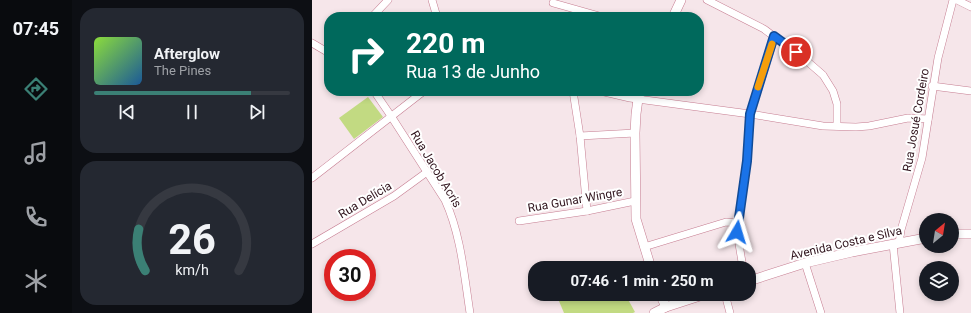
<!DOCTYPE html>
<html lang="pt">
<meta charset="utf-8">
<style>
:root{--surface:#171b24;--page:#242831;--text:#f1f3f6;--muted:#9ea1a6;--line:#363941;--accent:#3b8075}
body{margin:0;font-family:Roboto,sans-serif;background:var(--page);color:var(--text);height:100vh;display:flex;flex-direction:column;font-size:15px;white-space:nowrap}
*{box-sizing:border-box;margin:0}
p{font-size:13px;color:var(--muted)}
.icon{flex:none;width:22px;height:22px;fill:none;stroke:currentColor;stroke-width:2;stroke-linecap:round;stroke-linejoin:round}
.map{position:relative;flex:1;overflow:hidden}
.panel{display:flex;flex-direction:column;gap:8px;padding:8px;background:#0d0f14;width:240px}
.panel>*{flex:none}
.hud{position:absolute;left:12px;top:12px;width:380px;height:84px;border-radius:16px;box-shadow:0 2px 6px #0003;background:#00695c;color:#fff;overflow:hidden}
.needle{width:26px;rotate:30deg}
.buttons{position:absolute;left:607px;top:213px;display:grid;gap:8px}
.buttons a{display:grid;place-items:center;width:40px;height:40px;border-radius:50%;background:var(--surface);box-shadow:0 2px 6px #0003;font-size:20px}
.speed{position:absolute;left:12px;top:249px;display:flex;gap:8px;font-size:20px;font-weight:700;text-align:center}
.speed>*{display:grid;place-content:center;width:52px;height:52px;border-radius:50%;background:var(--surface);box-shadow:0 2px 6px #0003;line-height:1}
.speed .limit{border:6px solid #d22;background:#fff;color:#111}
.pin{position:absolute;display:grid;place-items:center;width:34px;height:34px;color:#fff;margin:-17px;border:2px solid #fff;border-radius:50%;box-shadow:0 1px 4px #0007}
.me{position:absolute;width:44px;margin:-22px;rotate:7deg;stroke-linejoin:round;filter:drop-shadow(0 0 3px #0008)}
.turn{display:flex;align-items:center;gap:14px;height:84px;padding:0 16px;font-size:18px}
.turn .icon{width:52px;height:52px;stroke-width:2.5}
.turn b{display:block;font-size:28px;line-height:34px}
.panel .widget{flex:1;display:flex;flex-direction:column;justify-content:center;gap:6px;min-width:0;padding:0 14px;border-radius:16px;background:var(--page)}
.panel .dial{align-items:center;gap:0}
.dial svg{height:104px;overflow:visible;fill:none;stroke:var(--line);stroke-width:7;stroke-linecap:round;text-anchor:middle}
.dial text{fill:var(--text);stroke:none}
.song{display:flex;align-items:center;gap:12px}
.cover{width:48px;height:48px;border-radius:6px;background:linear-gradient(135deg,hsl(90 70% 55%),hsl(210 70% 35%))}
.played{height:4px;border-radius:2px;background:linear-gradient(90deg,var(--accent) 80%,var(--line) 80%)}
.keys{display:flex;justify-content:space-around;direction:ltr}
.trip{position:absolute;left:216px;top:261px;width:228px;height:40px;border-radius:16px;background:var(--surface);box-shadow:0 2px 6px #0003;font-weight:700;line-height:40px;text-align:center}
main{display:flex;flex:1;min-height:0}
.menu{display:flex;flex-direction:column;width:72px;justify-content:space-around;align-items:center;background:#090b0e;color:var(--muted)}
.menu .icon{width:28px;height:28px}
.menu .current{color:var(--accent)}
.menu b{font-size:18px;color:var(--text)}
.map>svg:first-child{display:block}
</style>
<main>
<nav class="menu">
<b>07:45</b>
<svg class="icon current" aria-label="directions" viewBox="0 0 24 24"><path d="M12 3l9 9-9 9-9-9zM9 14v-3h6M13 9l2 2-2 2"/></svg>
<svg class="icon" aria-label="music" viewBox="0 0 24 24"><path d="M9 18V5l10-2v13"/><circle cx="6" cy="18" r="3"/><circle cx="16" cy="16" r="3"/></svg>
<svg class="icon" aria-label="phone" viewBox="0 0 24 24"><path d="M5 4h4l2 5-3 2q2 4 5 5l2-3 5 2v4C11 20 4 13 5 4z"/></svg>
<svg class="icon" aria-label="climate" viewBox="0 0 24 24"><path d="M12 3v18M4 7l16 10M4 17L20 7"/></svg>
</nav>
<section class="panel">
<div class="widget">
<div class="song"><i class="cover"></i><div><b>Afterglow</b><p>The Pines</p></div></div>
<div class="played"></div>
<div class="keys"><svg class="icon" aria-label="previous" viewBox="0 0 24 24"><path d="M18 5L8 12l10 7zM5 5v14"/></svg><svg class="icon" aria-label="pause" viewBox="0 0 24 24"><path d="M8 5v14M16 5v14"/></svg><svg class="icon" aria-label="next" viewBox="0 0 24 24"><path d="M6 5l10 7-10 7zM19 5v14"/></svg></div>
</div>
<div class="widget dial"><svg viewBox="0 0 100 80">
<path d="M14 69A42 42 0 1 1 86 69"/>
<path d="M14 69A42 42 0 0 1 9 37" stroke="#3b8075"/>
<text x="50" y="56" font-size="32" font-weight="700">26</text>
<text x="50" y="72" font-size="11">km/h</text>
</svg></div>
</section>
<div class="map">
<svg width="659" height="313" viewBox="0 0 659 313">
<rect width="100%" height="100%" fill="#f6e6ea"/>
<g fill="#c2da82">
<path d="M56 97 71 117 42 139 27 118Z"/>
<path d="M244 294H313L323 312 321 313H252Z"/>
</g>
<g fill="none" stroke-linecap="round" stroke-linejoin="round">
<g stroke="#c67d91" stroke-width="8">
<g id="street">
<path d="M120 0 125 17"/>
<path d="M395 0 452 29 496 62 511 75 521 91 525 104V126"/>
<path d="M645 0 659 7"/>
<path d="M241 3 291 17"/>
<path d="M60 17 76 0"/>
<path d="M0 43 17 53"/>
<path d="M620 86 659 91"/>
<path d="M62 91 79 116 133 200C149 235 152 274 158 313"/>
<path d="M261 91 268 136 275 211"/>
<path d="M288 91 318 98 438 114 511 126 544 127 557 126 596 118 616 119"/>
<path d="M268 136 323 133"/>
<path d="M0 178 112 91"/>
<path d="M207 221 275 211 323 201"/>
<path d="M587 243 589 230 610 158 626 58 641 0"/>
<path d="M0 244 82 196 115 172"/>
<path d="M581 244 588 313"/>
<path d="M332 247 414 222 425 223"/>
<path d="M493 263 509 313"/>
<path d="M431 268 425 232 435 161 438 114 463 36"/>
<path d="M413 294 418 313"/>
</g>
</g>
<g stroke="#c67d91" stroke-width="10">
<g id="secondary">
<path d="M361 17 369 0"/>
<path d="M329 91 326 99 324 114 323 133 324 219 339 268"/>
<path d="M640 234H659"/>
<path d="M437 281 493 263 540 252 614 238"/>
<path d="M348 294 354 307"/>
<path d="M342 313 354 307 394 294"/>
</g>
</g>
<use href="#street" stroke="#fff" stroke-width="7"/>
<use href="#secondary" stroke="#fff" stroke-width="9"/>
</g>
<g fill="none" stroke-linecap="round" stroke-linejoin="round">
<g stroke="#114b97" stroke-width="10">
<path id="route" d="M425 232 435 161 438 114 462 36 484 52"/>
</g>
<use href="#route" stroke="#1a73e8" stroke-width="7"/>
<path stroke="#f59e0b" stroke-width="7" d="M446 87 460 44"/>
</g>
<g text-anchor="middle" stroke-width="4" stroke-linejoin="round" paint-order="stroke">
<g font-size="12" fill="#31151e" stroke="#fff">
<text transform="translate(604 120) rotate(-80)" y="4">Rua Josué Cordeiro</text>
<text transform="translate(124 169) rotate(59)" y="4">Rua Jacob Acris</text>
<text transform="translate(53 200) rotate(-31)" y="4">Rua Delícia</text>
<text transform="translate(263 200) rotate(-10)" y="4">Rua Gunar Wingre</text>
<text transform="translate(534 243) rotate(-13)" y="4">Avenida Costa e Silva</text>
</g>
</g>
</svg>
<div class="buttons">
<a><svg class="needle" viewBox="-14 -14 28 28"><path d="M0-13l5 13h-10z" fill="#e53935"/><path d="M0 13l5-13h-10z" fill="#9ea1a6"/></svg></a>
<a><svg class="icon" aria-label="layers" viewBox="0 0 24 24"><path d="M12 4l9 5-9 5-9-5zM3 14l9 5 9-5"/></svg></a>
</div>
<div class="speed"><div class="limit">30</div></div>
<div class="pin" style="left:484px;top:52px;background:#d93025"><svg class="icon" aria-label="arrive" viewBox="0 0 24 24"><path d="M6 21V4h12l-3 4 3 4H6"/></svg></div>
<svg class="me" style="left:425px;top:232px" viewBox="-20 -20 40 40"><path d="M0-17L14 15 0 8-14 15z" fill="#1a73e8" stroke="#fff" stroke-width="4"/></svg>
<div class="trip">07:46 · 1 min · 250 m</div>
<div class="hud">
<div class="turn"><svg class="icon" aria-label="right" viewBox="0 0 24 24"><path d="M7 20v-9h11M14 6l5 5-5 5"/></svg><div><b>220 m</b>Rua 13 de Junho</div></div>
</div>
</div>
</main>
